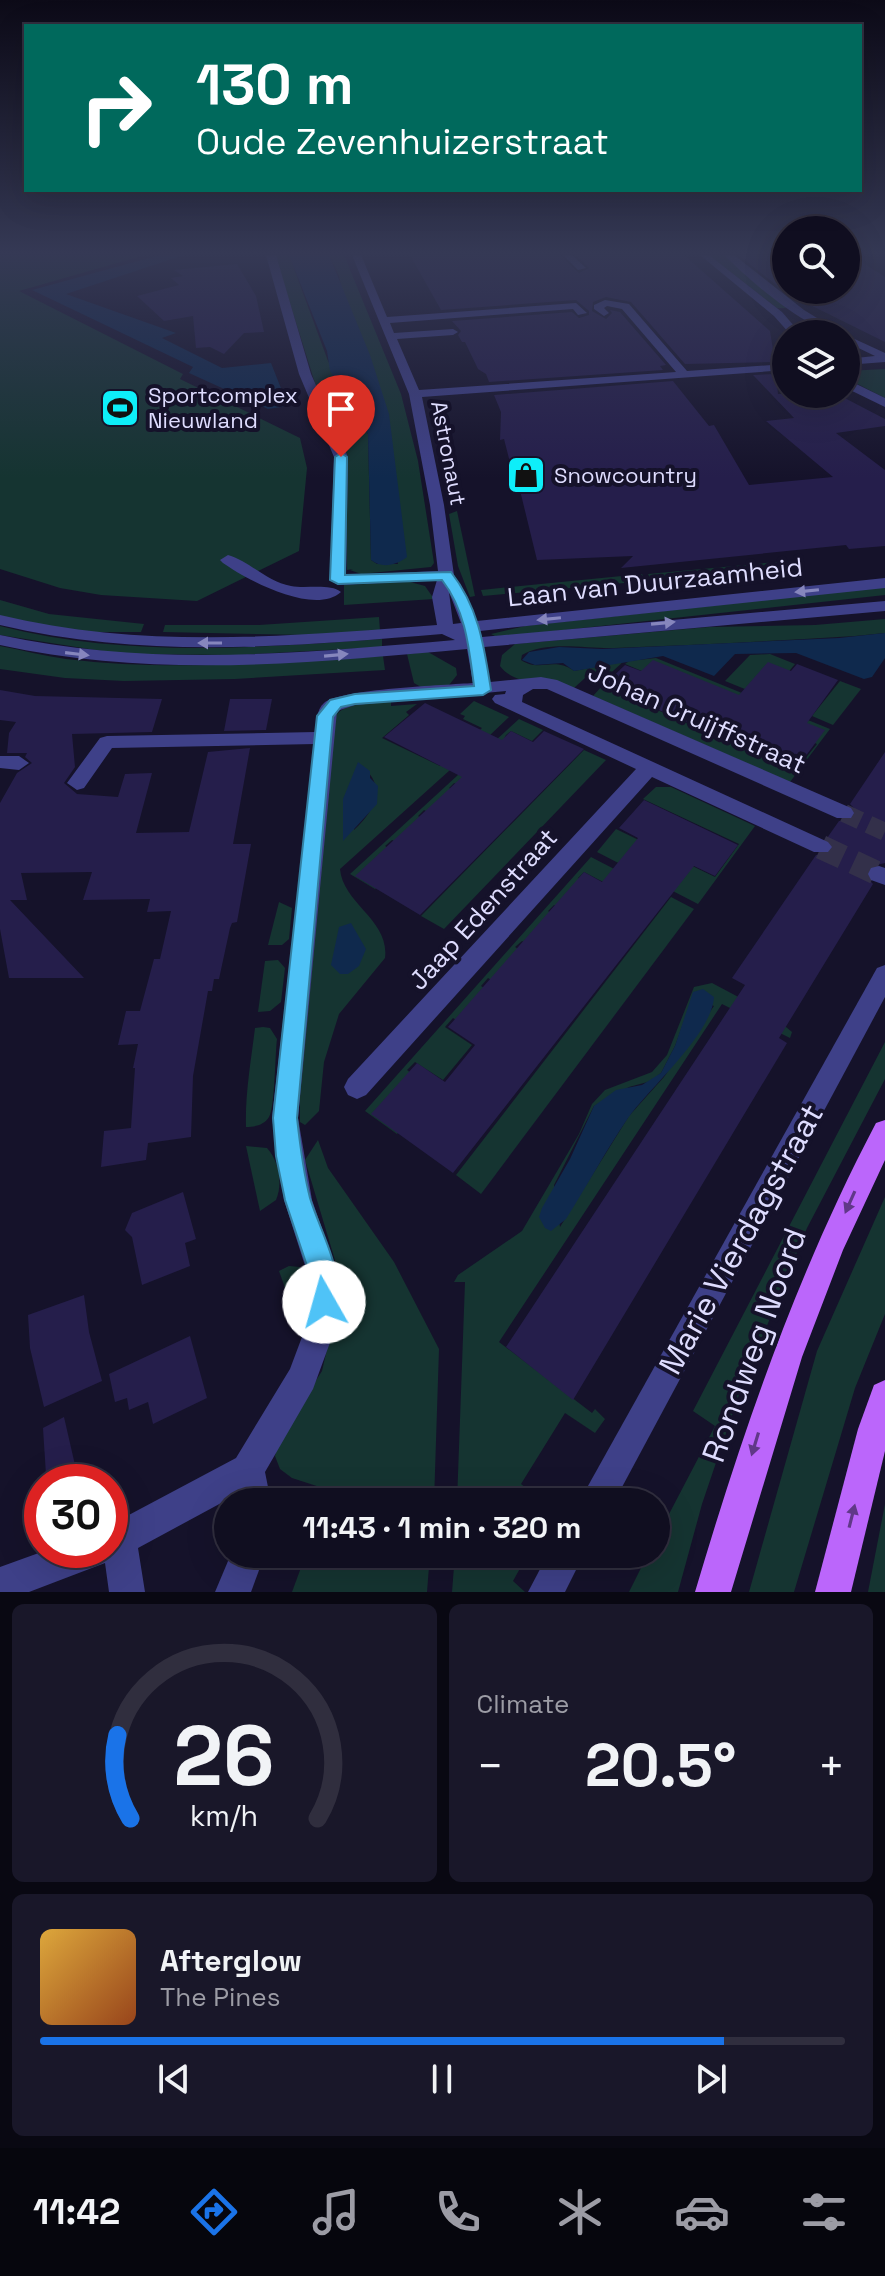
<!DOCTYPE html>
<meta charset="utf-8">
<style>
:root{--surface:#100e20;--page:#191729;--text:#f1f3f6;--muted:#9c9ca5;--line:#302e3e;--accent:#1a73e8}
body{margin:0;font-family:"Space Grotesk",sans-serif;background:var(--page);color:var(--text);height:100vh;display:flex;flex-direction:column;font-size:30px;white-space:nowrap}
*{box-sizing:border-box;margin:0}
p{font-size:26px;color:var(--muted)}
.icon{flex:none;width:44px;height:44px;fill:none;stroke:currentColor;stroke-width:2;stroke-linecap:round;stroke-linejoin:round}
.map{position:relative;height:1592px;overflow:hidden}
.panel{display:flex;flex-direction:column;gap:12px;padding:12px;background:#090812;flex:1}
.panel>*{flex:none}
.guide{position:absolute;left:24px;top:24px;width:838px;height:168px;border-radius:0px;box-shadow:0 8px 32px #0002,0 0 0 2px var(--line);background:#00695c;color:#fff;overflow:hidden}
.tools{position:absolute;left:772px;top:216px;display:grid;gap:16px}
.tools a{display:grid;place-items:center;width:88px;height:88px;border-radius:50%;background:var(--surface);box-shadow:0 8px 32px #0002,0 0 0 2px var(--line);font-size:40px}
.speed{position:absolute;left:24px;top:1464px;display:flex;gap:16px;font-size:40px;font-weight:700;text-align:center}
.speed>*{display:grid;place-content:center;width:104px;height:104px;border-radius:50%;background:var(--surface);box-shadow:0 8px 32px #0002,0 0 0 2px var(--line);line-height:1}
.speed .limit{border:12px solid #d22;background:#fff;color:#111}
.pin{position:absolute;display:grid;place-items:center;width:68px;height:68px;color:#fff;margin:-82px -34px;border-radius:50% 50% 50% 0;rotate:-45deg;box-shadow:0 0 8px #0007}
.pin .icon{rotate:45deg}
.me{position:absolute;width:88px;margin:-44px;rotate:353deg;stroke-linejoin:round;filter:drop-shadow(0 0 6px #0008)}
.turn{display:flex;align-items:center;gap:28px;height:168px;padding:0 40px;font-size:36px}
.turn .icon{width:104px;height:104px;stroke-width:2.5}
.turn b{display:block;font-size:56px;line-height:68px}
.big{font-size:60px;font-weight:800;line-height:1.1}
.panel .widget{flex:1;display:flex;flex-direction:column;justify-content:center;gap:12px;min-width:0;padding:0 28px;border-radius:12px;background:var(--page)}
.panel .dial{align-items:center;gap:0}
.dial svg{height:208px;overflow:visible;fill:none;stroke:var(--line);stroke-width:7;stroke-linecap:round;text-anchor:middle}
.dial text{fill:var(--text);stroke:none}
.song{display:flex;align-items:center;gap:24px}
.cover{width:96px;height:96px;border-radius:12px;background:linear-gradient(135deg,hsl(40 70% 55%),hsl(20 70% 35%))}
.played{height:8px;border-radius:4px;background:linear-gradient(90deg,var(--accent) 85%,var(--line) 85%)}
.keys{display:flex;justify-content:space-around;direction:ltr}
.heat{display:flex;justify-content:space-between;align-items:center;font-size:44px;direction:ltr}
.panel .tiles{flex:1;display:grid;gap:12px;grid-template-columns:1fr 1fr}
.widget:last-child{grid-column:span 2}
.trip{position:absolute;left:214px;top:1488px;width:456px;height:80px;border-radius:40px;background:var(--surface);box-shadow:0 8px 32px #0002,0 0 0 2px var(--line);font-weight:800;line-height:80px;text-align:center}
.tab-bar{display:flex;height:128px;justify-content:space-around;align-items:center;background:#06060d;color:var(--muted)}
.tab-bar .icon{width:56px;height:56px}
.tab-bar .on{color:var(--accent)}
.tab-bar b{font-size:36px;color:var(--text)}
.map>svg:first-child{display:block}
</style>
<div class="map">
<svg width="885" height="1592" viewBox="0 0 885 1592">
<rect width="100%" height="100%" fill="#15122a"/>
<g fill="#153431" fill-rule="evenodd">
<path d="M0 255H145L19 291 183 374 180 379 300 438 307 468 299 551 197 601 101 595 60 588 0 569Z"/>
<path d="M275 255H289L328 361 368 434 371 560 377 564H398L339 276 329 255H344L401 394 418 461 434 563 431 567 361 574 350 570 353 569 347 570 346 455 336 426 315 383Z"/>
<path d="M709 255H724L786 308H777Z"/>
<path d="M885 369V398L846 378V371Z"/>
<path d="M457 511 475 596 470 597 468 592 458 566 449 514Z"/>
<path d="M787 561 791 566 651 580 648 574Z"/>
<path d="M642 574 646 581 483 596 481 590Z"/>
<path d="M410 582 425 586 434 599 344 605V585Z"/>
<path d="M885 587V595L527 634 495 636 491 634 525 626Z"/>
<path d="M0 600 49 614 144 624 141 632H78L0 616Z"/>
<path d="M379 617 380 631 307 635 163 632 165 625H259Z"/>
<path d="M885 619V633L855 636C775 641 694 645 614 648 587 649 546 640 522 655L521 660C540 673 553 656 574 671L624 661 602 681 585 678 574 688C552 684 513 685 500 666L502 655 515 644 709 627 815 625Z"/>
<path d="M0 626C125 658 254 648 382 639V647L238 655 121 654 0 635Z"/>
<path d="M0 646C22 650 44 656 66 659 171 672 278 662 383 656L385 670 235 679 124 681 65 678 0 669Z"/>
<path d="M428 652 456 668 457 675 449 685 421 687 414 683 407 654Z"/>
<path d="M770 654 795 664 767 698 725 681 750 655Z"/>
<path d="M656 658 830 729 790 782 593 696 602 686 796 770 817 744 625 664 629 661Z"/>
<path d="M840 681 861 689 833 725 812 716Z"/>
<path d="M474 701 509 717 489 736 479 731 482 728 463 719 465 716 460 714Z"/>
<path d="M391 702V706L417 704 406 712 409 715 382 738 440 766 471 739 480 743 340 869C343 904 390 920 385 958L339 1014 324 1062 319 1111 305 1125 300 1122V1093L335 716C347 701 372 704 391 702ZM358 763C388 785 377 808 354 830Z"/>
<path d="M519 719 543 730 532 741 511 731 506 735 476 794 454 783 449 788 470 799 446 822 424 810 418 816 439 829 414 853 392 840 385 846 407 859 375 889 350 874Z"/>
<path d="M584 750 606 760 444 929 421 916Z"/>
<path d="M656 787H671L755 826 698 904 597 852 616 829 715 877 739 844 643 799Z"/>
<path d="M591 857 620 872 609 885 584 872 578 878 603 892 579 919 554 905 548 911 573 926 548 955 522 941 515 947 541 963 515 994 488 978 481 986 508 1003 480 1035 453 1018 445 1027 472 1045 443 1080 415 1062 407 1070 434 1090 397 1134 365 1111Z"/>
<path d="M671 897 694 909 481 1194 456 1175Z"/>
<path d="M279 902 292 908 289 939 282 945H268Z"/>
<path d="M278 960 285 968 281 1002 270 1011 258 1012 265 961Z"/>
<path d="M712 983C740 998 768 1011 792 1032L790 1038 722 1004 499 1342 592 1413 595 1409 605 1419 595 1433 565 1413 521 1484 544 1502H457L465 1282H454L458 1275 522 1231 579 1134 592 1104 605 1090 652 1072 667 1055 694 987ZM692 999 714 1006 664 1077 629 1116 560 1227 554 1185 594 1106 629 1087 651 1081 661 1073 675 1046Z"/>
<path d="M263 1027 270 1028 277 1039C275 1054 275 1108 269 1117 264 1125 255 1127 246 1127 245 1094 251 1061 255 1028Z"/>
<path d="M885 1042V1079L807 1228 741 1389 702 1504 678 1592H629L648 1554H656V1539L715 1426 693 1411Z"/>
<path d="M318 1140 328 1168 394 1262 439 1349 434 1502H325L329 1490 292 1478 280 1469 275 1456 280 1437 322 1371 339 1297 337 1267 305 1160Z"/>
<path d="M246 1146 267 1148C279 1161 283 1184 276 1200L260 1211Z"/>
<path d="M885 1197V1314L855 1388 794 1592H749L817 1351Z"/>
<path d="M289 1266 300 1267 311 1280 309 1309 302 1336 279 1271Z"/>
<path d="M885 1504V1592H868Z"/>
<path d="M306 1554H430L427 1592H292Z"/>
<path d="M455 1554H528L513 1581 525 1592H452Z"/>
</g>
<g fill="#0f294d">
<path d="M160 255H184L66 294 176 333 162 338 222 368 271 363 288 406 268 409 189 373 193 367 32 290Z"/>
<path d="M289 255H329L370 355 389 414 407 557C397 565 382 569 371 560L368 434 330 371 327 351Z"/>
<path d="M885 633V658L872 677 864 679 796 653 735 654 714 676 663 656 574 671 563 663 535 665 522 660 529 652 559 647 602 649 839 638Z"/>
<path d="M358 762 370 771V778L378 786 377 804 343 841V799Z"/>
<path d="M351 923 366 949 359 966 348 974H340L331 965 339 927Z"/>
<path d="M703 989 714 997C712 1034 650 1087 628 1118 606 1150 587 1186 566 1219L551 1231 545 1228 539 1217 542 1208 570 1159 594 1106 616 1090 642 1085 661 1073 675 1046 693 992Z"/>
</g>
<g fill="#251e4b">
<path d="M410 255H560L579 273 589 268 576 255H684L770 331 775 362 685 364 631 302 606 297 593 302 592 311 606 319 612 313 610 310 620 312 666 365 660 366 663 370 489 382 486 374 478 369 465 342H462L458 335 461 331 452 321 572 312 579 318 589 315V311L576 300 441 310Z"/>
<path d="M738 255H786V290H846V255H851L885 277V342L788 294Z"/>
<path d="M237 264 256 296 264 332 244 333 224 354 210 347 196 348 193 316 164 321 137 296 179 285 171 278 183 276 174 270Z"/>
<path d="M776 374 778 394H837L885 419V426L836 433 885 470V546L849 549 846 545 621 568 633 556 537 560 517 478H514L504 439 500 440 501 412 494 395 673 381 709 426 714 425 749 485 833 477 766 421 794 418 753 375Z"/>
<path d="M653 660 739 695 768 662 791 671 797 664 838 680 807 723 825 730 796 769 603 686 625 665 641 671Z"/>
<path d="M0 690 35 696 162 699 152 732 72 734 75 767 64 783 77 794 118 797 125 774 152 773 136 833 189 832 208 752 250 748 233 844H251L237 922 232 923 230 928 219 979H214L212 991H208L193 1076 191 1137 148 1143 146 1160 101 1167 104 1131 131 1128 135 1068H133L138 1044 118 1045 126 1011H140L154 959H160L171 911 147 912 150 899 83 900 92 872 21 873 27 900H10L84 978H9L0 929V803L17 773 32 763 25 757 27 753H7L9 733 16 722 0 720Z"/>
<path d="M230 699H272L266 730 224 731Z"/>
<path d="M425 703 502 740 511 731 533 742 544 731 584 749 420 915 355 876 462 777 384 737Z"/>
<path d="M885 752V863L868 867 865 875 873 884 779 1038 787 1043 573 1400 506 1347 745 985 732 978 816 855H828L834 849 827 838 839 821 854 820 857 811 850 804Z"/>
<path d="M644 800 738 845 715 876 694 866 453 1173 371 1114 417 1063 445 1082 475 1045 448 1027 584 872 602 882 638 838 619 828Z"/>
<path d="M183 1192 196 1239 185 1243 190 1266 142 1285 132 1237 125 1230 132 1213Z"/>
<path d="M84 1295 89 1332 102 1381 44 1407 30 1348 28 1315Z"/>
<path d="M190 1336 207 1398 153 1424 148 1402 129 1410 127 1398 115 1402 109 1374Z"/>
<path d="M64 1417 75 1465 46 1475 43 1428Z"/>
</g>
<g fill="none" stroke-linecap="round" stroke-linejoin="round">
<path stroke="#33304a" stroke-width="18" stroke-dasharray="18 9" stroke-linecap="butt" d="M844 813 885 832"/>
<path stroke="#33304a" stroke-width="24" stroke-dasharray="24 12" stroke-linecap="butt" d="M821 847 879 874"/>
<g fill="#3e4088" fill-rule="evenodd">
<path d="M266 255H276L311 374 348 457 346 575 438 571 430 505 409 394 352 255H361L387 317 576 303 587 313 578 315 573 309 390 323 394 333 453 329 458 332 453 335 397 339 419 390 676 372 622 309 607 306 604 308 609 313 604 316 594 309V305L605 300 629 304 687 371 786 364V370L422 397 444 505 454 575 477 621 885 578V588L480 631 482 637 885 601V611L484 647 490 682 541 677 557 680 851 808 854 813 851 818H837L547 689H533L523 695 522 702 828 842 832 847 828 852H814L652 777 366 1095 357 1099 348 1095 344 1087 348 1079 636 769 495 703 492 699 495 695 505 694 506 691 355 705 337 711 298 1118 312 1200 337 1272 339 1302 335 1329 313 1389 265 1472 271 1502H237L236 1495 138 1548 145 1592H109L105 1563 29 1592H0V1567L47 1550H110V1525L236 1458 290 1369 305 1329 309 1302 307 1272 284 1200 272 1118 315 744 112 748 84 788 77 790 67 783 100 738 107 736 316 732C317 722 316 710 324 703 339 689 447 685 473 683L467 649C310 663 155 679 0 645V635C151 668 302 653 455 640L442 634C293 646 147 660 0 625V615C145 650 290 636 437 625L432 597 437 580 338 585 330 580 334 457 299 374ZM449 592 461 623 453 624Z"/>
<path d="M563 255H572L586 268 578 270Z"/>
<path d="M700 255H709L782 312 801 334H790L774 316Z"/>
<path d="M724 255H734L804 310 843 334C810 334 748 279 724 255Z"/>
<path d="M846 335 885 353V362L846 365V359L875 356 846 342Z"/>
<path d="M846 379 885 398V407L846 388Z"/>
<path d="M228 555C251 562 267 582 291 586 306 589 330 583 341 592 314 616 247 580 223 563L220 560Z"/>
<path d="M0 756H19L29 763 19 770 0 768Z"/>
<path d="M879 866 885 868V885L871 880 868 874 871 868Z"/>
<path d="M885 965V997L614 1502H579L877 968Z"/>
<path d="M231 1554H265L251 1592H215Z"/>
<path d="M548 1554H584L565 1592H528Z"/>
</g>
<g fill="#bb66fb" fill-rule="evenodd">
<path d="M885 1120V1160L843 1250 802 1357 731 1592H695C743 1430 797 1273 876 1123Z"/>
<path d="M885 1380V1451L851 1592H815L858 1429 874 1385Z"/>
</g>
</g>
<defs><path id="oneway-solid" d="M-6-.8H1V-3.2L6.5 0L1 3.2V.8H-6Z" transform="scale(2)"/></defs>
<g fill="#8686bd">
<use href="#oneway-solid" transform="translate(807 591) rotate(174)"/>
<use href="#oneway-solid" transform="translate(549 619) rotate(174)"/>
<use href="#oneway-solid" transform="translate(663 623) rotate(-5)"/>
<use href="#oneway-solid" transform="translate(210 643) rotate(180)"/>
<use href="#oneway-solid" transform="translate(77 654) rotate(7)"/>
<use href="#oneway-solid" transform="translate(336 655) rotate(-5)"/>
</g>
<g fill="#603888">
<use href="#oneway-solid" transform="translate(850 1202) rotate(114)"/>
<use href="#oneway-solid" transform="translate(755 1444) rotate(107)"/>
<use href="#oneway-solid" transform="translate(852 1516) rotate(-76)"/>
</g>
<linearGradient id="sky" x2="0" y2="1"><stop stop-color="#0c0a17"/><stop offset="0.53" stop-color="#353955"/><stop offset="1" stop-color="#353955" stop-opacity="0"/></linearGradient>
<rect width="885" height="478" fill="url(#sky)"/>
<path fill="#4fc3f7" stroke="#337fa1" stroke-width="2" d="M341 453 347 457 345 575 451 572C479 608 484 646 491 690L483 695 355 704 341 707 333 717 297 1118C300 1145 303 1171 310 1198 320 1232 348 1276 334 1312L324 1316 314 1312 310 1302 309 1272 285 1200 276 1156 273 1118 317 716 330 700 355 694 474 686C469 648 466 611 442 580L338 584 330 580 335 457Z"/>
<defs>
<g id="stadium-square" transform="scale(2)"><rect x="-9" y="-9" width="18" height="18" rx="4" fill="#0eeef9" stroke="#15122a"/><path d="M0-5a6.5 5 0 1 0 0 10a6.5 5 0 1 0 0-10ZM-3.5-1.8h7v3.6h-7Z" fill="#111"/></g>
<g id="shop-square" transform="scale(2)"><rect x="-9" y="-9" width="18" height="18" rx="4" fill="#0eeef9" stroke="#15122a"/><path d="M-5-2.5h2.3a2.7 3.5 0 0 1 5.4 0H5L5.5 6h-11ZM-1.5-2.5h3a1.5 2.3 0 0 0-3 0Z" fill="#111"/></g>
</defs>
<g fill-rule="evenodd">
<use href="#stadium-square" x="120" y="408"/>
<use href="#shop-square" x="526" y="475"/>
</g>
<g text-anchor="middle" stroke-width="8" stroke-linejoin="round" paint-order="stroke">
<g font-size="22" fill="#dedcfe" stroke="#15122a" text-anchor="start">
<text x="148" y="403">Sportcomplex<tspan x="148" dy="25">Nieuwland</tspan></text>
<text x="554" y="483">Snowcountry</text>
</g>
<g font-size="22" fill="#dedcfe" stroke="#15122a">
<text transform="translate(449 453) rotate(79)" y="8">Astronaut</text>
</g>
<g font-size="26" fill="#dedcfe" stroke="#15122a">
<text transform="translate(655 582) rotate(-6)" y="9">Laan van Duurzaamheid</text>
<text transform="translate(697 718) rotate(24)" y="9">Johan Cruijffstraat</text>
<text transform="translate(483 909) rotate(-48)" y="9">Jaap Edenstraat</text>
</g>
<g font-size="32" fill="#dedcfe" stroke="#15122a">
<text transform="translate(741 1239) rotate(-61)" y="11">Marie Vierdagstraat</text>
<text transform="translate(754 1345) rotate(-70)" y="11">Rondweg Noord</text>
</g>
</g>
</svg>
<div class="tools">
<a><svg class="icon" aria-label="search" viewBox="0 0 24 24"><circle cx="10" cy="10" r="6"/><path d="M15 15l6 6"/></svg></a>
<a><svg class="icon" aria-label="layers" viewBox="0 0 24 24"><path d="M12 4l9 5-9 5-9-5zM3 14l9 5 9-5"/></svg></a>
</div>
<div class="speed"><div class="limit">30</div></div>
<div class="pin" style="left:341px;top:457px;background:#d93025"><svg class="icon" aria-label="arrive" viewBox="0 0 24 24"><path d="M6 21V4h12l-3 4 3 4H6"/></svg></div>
<svg class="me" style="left:324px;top:1302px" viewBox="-20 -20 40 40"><circle r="19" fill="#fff"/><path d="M0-13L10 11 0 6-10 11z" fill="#4fc3f7"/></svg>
<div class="trip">11:43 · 1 min · 320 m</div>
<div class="guide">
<div class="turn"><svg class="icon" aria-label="right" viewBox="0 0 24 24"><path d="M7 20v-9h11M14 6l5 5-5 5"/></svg><div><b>130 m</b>Oude Zevenhuizerstraat</div></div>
</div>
</div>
<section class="panel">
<div class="tiles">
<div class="widget dial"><svg viewBox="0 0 100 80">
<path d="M14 69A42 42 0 1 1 86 69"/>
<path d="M14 69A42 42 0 0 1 9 37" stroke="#1a73e8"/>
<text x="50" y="56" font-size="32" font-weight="700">26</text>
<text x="50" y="72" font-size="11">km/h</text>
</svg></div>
<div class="widget"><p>Climate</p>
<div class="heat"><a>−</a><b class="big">20.5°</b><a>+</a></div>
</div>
<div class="widget">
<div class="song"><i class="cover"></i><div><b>Afterglow</b><p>The Pines</p></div></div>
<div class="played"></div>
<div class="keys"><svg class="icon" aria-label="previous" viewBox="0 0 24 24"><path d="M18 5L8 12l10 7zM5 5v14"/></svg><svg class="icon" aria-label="pause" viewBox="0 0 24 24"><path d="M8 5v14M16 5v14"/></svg><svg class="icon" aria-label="next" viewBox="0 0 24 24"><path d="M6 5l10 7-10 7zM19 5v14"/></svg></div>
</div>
</div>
</section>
<nav class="tab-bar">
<b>11:42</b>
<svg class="icon on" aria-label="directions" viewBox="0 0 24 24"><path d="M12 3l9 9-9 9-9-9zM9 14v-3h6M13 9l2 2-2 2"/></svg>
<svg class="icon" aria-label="music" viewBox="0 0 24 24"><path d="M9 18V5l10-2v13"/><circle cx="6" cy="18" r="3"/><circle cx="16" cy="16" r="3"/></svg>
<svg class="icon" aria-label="phone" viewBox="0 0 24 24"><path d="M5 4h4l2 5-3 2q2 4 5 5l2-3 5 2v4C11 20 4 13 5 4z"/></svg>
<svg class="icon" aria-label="climate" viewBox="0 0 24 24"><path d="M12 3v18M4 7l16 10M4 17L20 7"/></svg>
<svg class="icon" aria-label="car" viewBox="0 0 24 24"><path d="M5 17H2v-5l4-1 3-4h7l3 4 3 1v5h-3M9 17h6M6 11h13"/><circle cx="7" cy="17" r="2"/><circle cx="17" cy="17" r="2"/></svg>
<svg class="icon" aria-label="filters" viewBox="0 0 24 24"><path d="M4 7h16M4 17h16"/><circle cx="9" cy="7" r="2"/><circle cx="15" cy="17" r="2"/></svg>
</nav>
